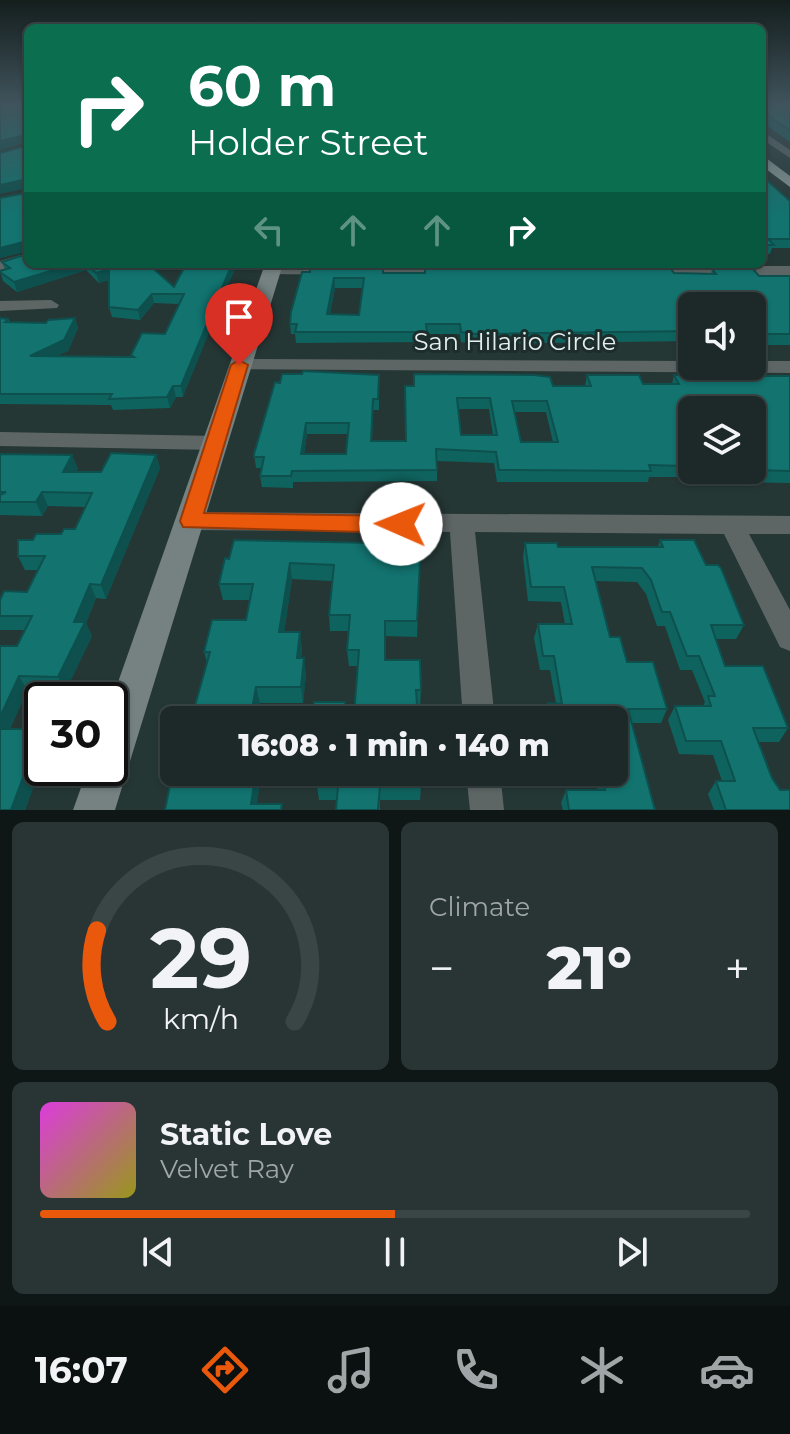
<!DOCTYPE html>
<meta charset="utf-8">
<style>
:root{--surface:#1c2928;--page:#293534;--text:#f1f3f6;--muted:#a0a6a8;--line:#3a4545;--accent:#ea580c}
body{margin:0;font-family:Montserrat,sans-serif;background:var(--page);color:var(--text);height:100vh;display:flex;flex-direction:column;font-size:30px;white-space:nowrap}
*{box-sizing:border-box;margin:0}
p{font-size:26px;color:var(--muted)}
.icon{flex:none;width:44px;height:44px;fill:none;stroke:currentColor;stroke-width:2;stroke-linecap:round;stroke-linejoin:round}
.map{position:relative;height:810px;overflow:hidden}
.details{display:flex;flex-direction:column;gap:12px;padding:12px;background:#0f1716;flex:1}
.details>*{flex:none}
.top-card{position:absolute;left:24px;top:24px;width:742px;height:244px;border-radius:12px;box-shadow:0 2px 6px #0004,0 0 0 2px var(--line);background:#0b6e4f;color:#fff;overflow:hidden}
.fabs{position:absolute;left:678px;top:292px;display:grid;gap:16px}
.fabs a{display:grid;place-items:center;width:88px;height:88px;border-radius:12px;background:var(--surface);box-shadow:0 2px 6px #0004,0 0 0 2px var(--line);font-size:40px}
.speed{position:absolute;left:24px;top:682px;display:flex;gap:16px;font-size:40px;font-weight:700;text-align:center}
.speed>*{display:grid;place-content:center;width:104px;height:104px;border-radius:50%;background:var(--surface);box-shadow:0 2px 6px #0004,0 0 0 2px var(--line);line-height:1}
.speed .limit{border:4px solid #111;border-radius:12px;background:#fff;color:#111}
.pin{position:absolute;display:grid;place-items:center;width:68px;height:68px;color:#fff;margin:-82px -34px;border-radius:50% 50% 50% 0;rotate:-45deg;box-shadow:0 0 8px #0007}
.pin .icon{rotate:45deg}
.me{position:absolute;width:88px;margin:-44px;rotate:271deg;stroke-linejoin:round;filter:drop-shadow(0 0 6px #0008)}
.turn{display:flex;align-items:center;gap:28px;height:168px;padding:0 32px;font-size:36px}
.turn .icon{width:104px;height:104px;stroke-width:2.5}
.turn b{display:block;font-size:56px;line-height:68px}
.lanes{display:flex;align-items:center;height:76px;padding:0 32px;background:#0003;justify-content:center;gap:40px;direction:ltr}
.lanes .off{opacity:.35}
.big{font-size:60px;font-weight:800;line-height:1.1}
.details .card{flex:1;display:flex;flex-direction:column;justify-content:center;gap:12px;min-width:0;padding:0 28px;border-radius:12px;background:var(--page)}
.details .dial{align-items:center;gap:0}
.dial svg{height:208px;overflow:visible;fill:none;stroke:var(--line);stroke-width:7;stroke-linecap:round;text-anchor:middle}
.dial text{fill:var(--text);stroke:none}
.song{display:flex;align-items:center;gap:24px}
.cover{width:96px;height:96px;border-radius:12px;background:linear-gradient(135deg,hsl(300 70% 55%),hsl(60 70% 35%))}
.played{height:8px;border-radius:4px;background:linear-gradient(90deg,var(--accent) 50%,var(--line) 50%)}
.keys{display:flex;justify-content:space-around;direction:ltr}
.heat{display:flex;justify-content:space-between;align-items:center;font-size:44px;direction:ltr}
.details .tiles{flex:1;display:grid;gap:12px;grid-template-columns:1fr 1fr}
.card:last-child{grid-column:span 2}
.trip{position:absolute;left:160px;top:706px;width:468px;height:80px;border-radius:12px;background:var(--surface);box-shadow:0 2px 6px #0004,0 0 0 2px var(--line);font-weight:800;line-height:80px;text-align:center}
.tabs{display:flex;height:128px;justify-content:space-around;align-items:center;background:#0b1010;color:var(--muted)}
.tabs .icon{width:56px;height:56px}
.tabs .current{color:var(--accent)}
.tabs b{font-size:36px;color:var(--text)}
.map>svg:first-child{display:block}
</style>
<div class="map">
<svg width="790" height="810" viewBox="0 0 790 810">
<rect width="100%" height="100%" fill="#253735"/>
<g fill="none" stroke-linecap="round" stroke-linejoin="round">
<g fill="#5e6665" fill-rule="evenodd">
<path d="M762 131 790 150V158L762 139Z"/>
<path d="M28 253V262L0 270V261Z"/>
<path d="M272 266H450L458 271 450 276 267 274V268Z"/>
<path d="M646 266H790V276L641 274 638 271Z"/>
<path d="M51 300 59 305 57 308 0 311V301Z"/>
<path d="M239 359 692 361V366H752V361H790V373L232 369 230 365Z"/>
<path d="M0 432 217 436 225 438 228 443 225 448 217 450 0 446Z"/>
<path d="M191 512 790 516V534H749L790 610V651L780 647 724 534 475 532 495 720H463L450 532 191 530 182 527 179 521 182 515Z"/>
<path d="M466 772H500L504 810H470Z"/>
</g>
<path fill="#758281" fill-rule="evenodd" d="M265 264H283L115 810H73L88 768H110V705Z"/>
<path fill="#869796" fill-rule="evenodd" d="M762 155 790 176V187L762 166Z"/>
</g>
<g fill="#0f635f" fill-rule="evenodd">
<path d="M0 103H28V264H148L174 287 186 264 183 397H176L170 408 113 410 111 405 0 404V318L8 319 10 322 46 323 75 318 78 328 68 351 56 356 131 357V355L165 334 179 304 154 303 140 320 112 317 109 307V280L99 283 86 270 17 292 3 281 0 271 5 270 2 262 27 254V251L0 258V198L26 193V146L27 142 0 150Z"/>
<path d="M762 103H790V142L762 122Z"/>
<path d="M762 176 790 201V248H772L770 254H762Z"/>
<path d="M712 269 759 276H790V345H755L752 341V306H692V341L474 344 461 342 460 334H427L426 342 296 343 295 334H291L290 324 302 272 711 274ZM335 288H363L359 315 330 314Z"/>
<path d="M379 375V410H373L372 441H406L405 386H585L587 375 643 384H672L674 375 699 380 740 381 742 376H790V483L745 482 743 484 683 483 681 477H649L648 482H497L494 463 437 461V481L293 482V488L262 487 260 476 262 468H256L254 454ZM458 409H489L493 435H461ZM515 412H546L553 442H521ZM307 434H348L346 454H304Z"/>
<path d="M0 454 78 468 76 472H101L156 455 160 468 106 599 96 598 86 623 92 636 66 690H27L10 729H41L42 731V763L25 810H0L17 646 25 630H0V600L27 592 38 570H25L18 556 33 540 61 534 75 529 85 507 48 506 42 516 0 515Z"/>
<path d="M660 540 706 565 744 625 736 639H716L725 666 788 728 779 742H758L772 778 790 810H714L708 794 716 781H722L713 755 679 754 668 720 675 706H703L705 702 692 670H680L665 626H657L646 594 637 582 596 581 610 637 627 662 667 709 661 723H632L655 810H563L561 803 566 790H597L599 783 597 772H614V720H545V717L548 703H556L550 670H540L534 638 538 624H565L561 602 528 601 523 557 525 543 558 547H658Z"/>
<path d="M225 558 420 561 417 637 385 636V660L421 690 420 706H417L418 720H355L358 666H349L347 650 349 631H330L329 615 332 581 292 579 284 632 302 648 301 658 306 674 303 703H260L207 662 204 652 246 620 250 600H223L219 584Z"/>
<path d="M317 786H421L420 800H380V810H336L337 800H319Z"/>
</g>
<g fill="#0d504e">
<path d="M25 135 27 142 0 150V141Z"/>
<path d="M27 179 28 188 0 194V185Z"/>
<path d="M27 241 28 251 0 258V248Z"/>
<path d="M73 264H84L86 270 17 292 14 282Z"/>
<path d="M232 264H237L183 397 181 386Z"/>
<path d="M109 269 112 279 99 283 96 273Z"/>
<path d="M334 278 335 288 328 325 327 314Z"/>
<path d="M152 294 154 303 140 320 138 310Z"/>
<path d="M75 318 78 328 68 351 34 366 30 356Z"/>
<path d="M173 386 176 397 170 408 167 397Z"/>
<path d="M306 423 307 434 302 466 301 454Z"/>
<path d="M72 455 78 468 69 486 63 472Z"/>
<path d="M156 455 160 468 106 599 101 585Z"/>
<path d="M42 492 48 506 42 516 36 502Z"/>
<path d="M290 563 292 579 282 648 279 632Z"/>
<path d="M90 584 96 598 86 623 92 636 66 690 58 677 74 622Z"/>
<path d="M300 632 302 648 299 674 297 658Z"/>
<path d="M304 658 306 674 303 703 301 687Z"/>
<path d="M19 676 27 690 4 742 0 737V717Z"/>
<path d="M256 687 260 703 257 720H250Z"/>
<path d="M41 729 42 731V763L25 810H11Z"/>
<path d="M256 772H262L256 810 251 804Z"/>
</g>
<g fill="#12736f" stroke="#0d504e" stroke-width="2" fill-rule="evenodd">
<path d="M0 103H28V137L25 135 0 141Z"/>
<path d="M764 103H790V131L762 111V107H771Z"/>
<path d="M28 140V264H73L14 282 0 272V271L10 268 2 262 27 254V241L0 248V198L26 193 27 179 0 185V153L26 146Z"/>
<path d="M762 176 790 201V239H768L774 245H762Z"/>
<path d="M87 264H148L174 287 186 264H232L181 386H173L167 397 109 399 112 394H0V318L8 319 5 322 46 323 48 320 75 318 64 340 30 356 134 357 131 355 142 333 165 334 184 294H152L138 310 109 307V269L96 273Z"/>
<path d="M310 268H383V273H425V268L671 269 674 273 716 274 712 269H753L759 276H790V334H758L755 330H752V306H692V331L475 334 461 332 460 324H426L427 332H295L297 324H290L291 312 302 272H310ZM334 278H364L359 315 327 314Z"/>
<path d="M303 371 379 375 378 399H373L371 441H406L405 386H414V374L534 375 550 377 553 386H591L587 375H639L643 384H679L674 375H694L699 380 745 381 742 376H790V471L747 470 748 473 688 471 685 466 649 465 651 471 499 470 496 452 436 449 437 470 292 471 291 476H260L264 457H254V454L275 382 280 383 282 374H302ZM457 398H490L497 435H461ZM512 401H547L558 442H521ZM692 410H752V470H692ZM306 423H349L346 454H301Z"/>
<path d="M111 453 156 455 101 585 90 584 74 622H85L58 677 19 676 0 717V646H17L32 616H0V600L4 591 27 592 45 556H18V540H33L36 534H61L64 529H75L92 493 42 492 36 502H0V495L6 492H0V454L72 455 63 472H101Z"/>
<path d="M372 536H408L409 561H420L417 621H385V660H420L421 690H416L418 720H374V715H354L359 650H347L350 615H329L334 565 290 563 279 632H300L297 658H304L301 687H256L250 720H191L210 652H204L212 620H246L253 584H219L225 558 229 559 234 540 372 543Z"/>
<path d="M660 540H694L706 565H718L721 568 744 625H711L725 666H763L788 728H753L772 778 780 790H790V810H726L716 781H735L721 741H686L675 706H711L708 696H715L699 656H687L670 612H662L651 580 642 568 592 567 610 637H620L627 662H653L667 709H628L655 810H569L566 790H605L602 775H605V772H614V720H551L548 703 562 704 554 656H543L538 624H572L564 587H531L525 543H557L558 547H663Z"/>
<path d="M314 702H345L344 720H312Z"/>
<path d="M0 729H41L11 810H0Z"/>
<path d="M216 772H256L251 804H282L281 810H165L170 785 211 786Z"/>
<path d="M318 772H420L421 786H380L378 810H336L338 786H317Z"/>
</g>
<linearGradient id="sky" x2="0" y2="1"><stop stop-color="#141e1d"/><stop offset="0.48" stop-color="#40535c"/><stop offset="1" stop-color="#40535c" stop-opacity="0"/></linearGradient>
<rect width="790" height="216" fill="url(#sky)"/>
<path fill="#ea580c" stroke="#983908" stroke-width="2" d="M239 360 248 365 204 513 401 516 409 518 412 524 409 530 401 533 183 527 180 521 231 365Z"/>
<g text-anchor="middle" stroke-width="6" stroke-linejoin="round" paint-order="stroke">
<g font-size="24" fill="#e4efee" stroke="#1c2d2b">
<text x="515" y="350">San Hilario Circle</text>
</g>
</g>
</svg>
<div class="fabs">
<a><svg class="icon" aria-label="sound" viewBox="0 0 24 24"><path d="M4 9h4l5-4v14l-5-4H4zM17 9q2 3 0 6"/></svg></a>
<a><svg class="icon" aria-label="layers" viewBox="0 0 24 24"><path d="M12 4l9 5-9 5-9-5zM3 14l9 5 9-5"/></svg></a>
</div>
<div class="speed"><div class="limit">30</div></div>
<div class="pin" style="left:239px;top:365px;background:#d93025"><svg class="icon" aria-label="arrive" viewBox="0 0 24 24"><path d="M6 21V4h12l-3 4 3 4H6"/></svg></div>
<svg class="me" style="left:401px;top:524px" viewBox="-20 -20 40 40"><circle r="19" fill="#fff"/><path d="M0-13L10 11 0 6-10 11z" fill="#ea580c"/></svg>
<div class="trip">16:08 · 1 min · 140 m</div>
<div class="top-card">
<div class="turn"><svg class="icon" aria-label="right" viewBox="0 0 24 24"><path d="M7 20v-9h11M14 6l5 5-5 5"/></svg><div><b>60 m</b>Holder Street</div></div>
<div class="lanes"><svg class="icon off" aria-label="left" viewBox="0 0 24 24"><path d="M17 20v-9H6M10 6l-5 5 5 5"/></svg><svg class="icon off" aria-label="ahead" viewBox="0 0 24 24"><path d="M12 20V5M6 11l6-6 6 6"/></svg><svg class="icon off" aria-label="ahead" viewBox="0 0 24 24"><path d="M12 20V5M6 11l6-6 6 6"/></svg><svg class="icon" aria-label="right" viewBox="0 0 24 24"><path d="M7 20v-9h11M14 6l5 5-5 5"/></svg></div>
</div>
</div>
<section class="details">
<div class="tiles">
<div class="card dial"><svg viewBox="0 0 100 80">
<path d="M14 69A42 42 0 1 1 86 69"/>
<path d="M14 69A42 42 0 0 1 10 34" stroke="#ea580c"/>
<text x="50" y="56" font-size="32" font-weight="700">29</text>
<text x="50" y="72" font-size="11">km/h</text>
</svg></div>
<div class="card"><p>Climate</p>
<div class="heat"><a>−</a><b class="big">21°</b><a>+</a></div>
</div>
<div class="card">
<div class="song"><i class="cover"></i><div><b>Static Love</b><p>Velvet Ray</p></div></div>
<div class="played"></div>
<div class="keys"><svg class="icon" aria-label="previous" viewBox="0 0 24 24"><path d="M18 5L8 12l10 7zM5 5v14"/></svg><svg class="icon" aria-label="pause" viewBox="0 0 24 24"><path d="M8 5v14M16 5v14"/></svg><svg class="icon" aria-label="next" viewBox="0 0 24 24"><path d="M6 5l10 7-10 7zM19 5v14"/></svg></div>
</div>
</div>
</section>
<nav class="tabs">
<b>16:07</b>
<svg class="icon current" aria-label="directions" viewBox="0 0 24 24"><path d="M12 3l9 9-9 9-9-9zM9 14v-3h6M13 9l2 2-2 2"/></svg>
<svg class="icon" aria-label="music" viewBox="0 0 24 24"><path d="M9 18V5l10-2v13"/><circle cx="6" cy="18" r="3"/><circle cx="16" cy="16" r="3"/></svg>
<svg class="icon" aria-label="phone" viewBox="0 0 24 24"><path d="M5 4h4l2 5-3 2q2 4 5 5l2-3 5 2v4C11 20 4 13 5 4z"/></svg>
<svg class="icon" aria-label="climate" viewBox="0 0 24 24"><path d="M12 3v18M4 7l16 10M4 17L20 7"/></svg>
<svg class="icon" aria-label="car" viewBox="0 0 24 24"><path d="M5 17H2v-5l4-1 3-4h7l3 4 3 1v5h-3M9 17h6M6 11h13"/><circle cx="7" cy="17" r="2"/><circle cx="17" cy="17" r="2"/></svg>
</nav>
